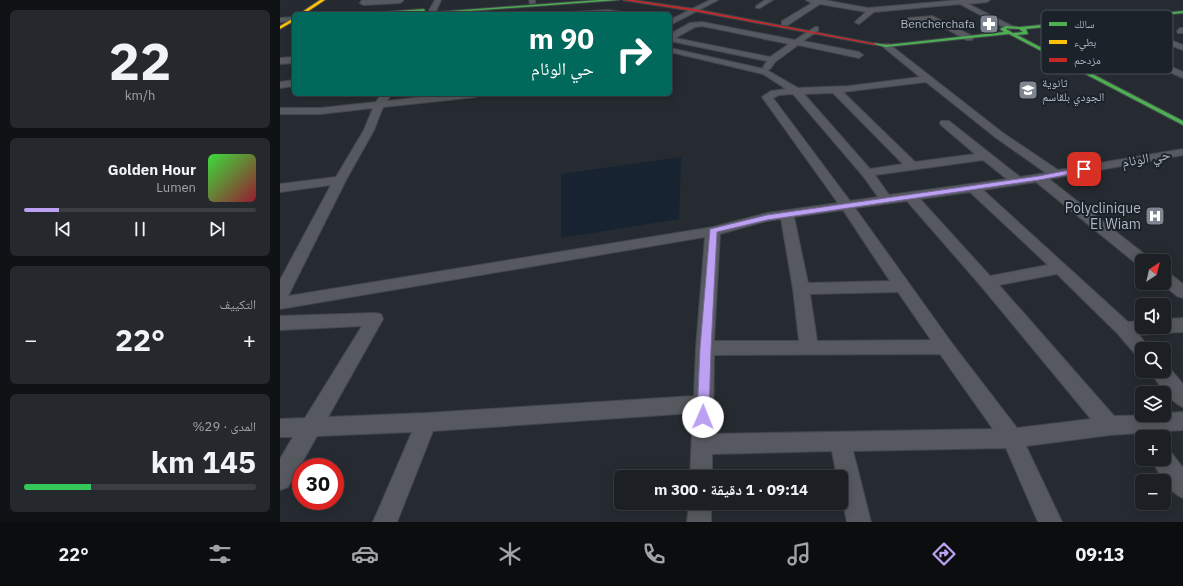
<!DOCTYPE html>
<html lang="ar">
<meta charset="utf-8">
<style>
:root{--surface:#1c2025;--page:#25282d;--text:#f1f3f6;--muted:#a0a3a7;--line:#3a3e42;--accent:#bca0f2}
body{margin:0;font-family:"IBM Plex Sans","Noto Naskh Arabic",sans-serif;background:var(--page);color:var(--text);direction:rtl;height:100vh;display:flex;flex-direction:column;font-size:15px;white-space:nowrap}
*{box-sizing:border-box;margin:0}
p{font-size:13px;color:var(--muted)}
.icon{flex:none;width:22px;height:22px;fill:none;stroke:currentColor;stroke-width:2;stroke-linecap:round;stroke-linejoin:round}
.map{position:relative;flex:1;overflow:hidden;direction:ltr}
.panel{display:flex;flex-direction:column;gap:10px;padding:10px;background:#0f1214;width:280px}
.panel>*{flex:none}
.hud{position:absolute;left:12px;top:12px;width:380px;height:84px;border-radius:6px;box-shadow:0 2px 10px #0003,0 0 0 1px var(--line);direction:rtl;background:#00695c;color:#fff;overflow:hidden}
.needle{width:26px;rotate:35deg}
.controls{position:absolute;left:855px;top:254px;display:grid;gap:8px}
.controls a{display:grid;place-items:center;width:36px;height:36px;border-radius:6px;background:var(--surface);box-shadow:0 2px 10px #0003,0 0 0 1px var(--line);font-size:20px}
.speed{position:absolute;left:12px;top:458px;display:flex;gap:8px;font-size:20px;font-weight:700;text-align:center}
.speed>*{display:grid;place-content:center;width:52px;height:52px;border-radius:50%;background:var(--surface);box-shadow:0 2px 10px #0003,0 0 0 1px var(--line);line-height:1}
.speed .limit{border:6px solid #d22;background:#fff;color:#111}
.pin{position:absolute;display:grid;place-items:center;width:34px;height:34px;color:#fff;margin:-17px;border-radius:8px;box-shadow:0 2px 6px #0006}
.me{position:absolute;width:44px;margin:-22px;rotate:1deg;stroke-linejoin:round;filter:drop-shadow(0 0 3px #0008)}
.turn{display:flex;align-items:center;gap:14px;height:84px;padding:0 12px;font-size:18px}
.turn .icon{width:52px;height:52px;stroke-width:2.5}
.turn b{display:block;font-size:28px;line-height:34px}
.big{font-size:30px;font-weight:700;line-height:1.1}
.panel .tile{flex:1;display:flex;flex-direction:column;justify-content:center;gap:6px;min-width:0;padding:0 14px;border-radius:6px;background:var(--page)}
.panel .dial{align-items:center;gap:0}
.dial b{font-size:52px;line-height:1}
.song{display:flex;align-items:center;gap:12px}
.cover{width:48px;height:48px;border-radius:6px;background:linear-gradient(135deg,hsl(120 70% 55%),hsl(350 70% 35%))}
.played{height:4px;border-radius:2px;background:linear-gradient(90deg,var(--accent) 15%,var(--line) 15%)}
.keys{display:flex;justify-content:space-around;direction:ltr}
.heat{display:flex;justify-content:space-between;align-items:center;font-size:22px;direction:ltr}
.charge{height:6px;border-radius:3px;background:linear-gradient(90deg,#34c759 29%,var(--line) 0)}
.trip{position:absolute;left:334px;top:470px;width:234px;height:40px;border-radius:6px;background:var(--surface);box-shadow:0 2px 10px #0003,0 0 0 1px var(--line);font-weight:700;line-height:40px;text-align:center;direction:rtl}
.dock{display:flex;height:64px;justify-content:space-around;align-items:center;background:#0b0d0f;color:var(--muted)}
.dock .icon{width:28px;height:28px}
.dock .active{color:var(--accent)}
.dock b{font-size:18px;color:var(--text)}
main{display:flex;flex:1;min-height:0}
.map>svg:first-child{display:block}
</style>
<main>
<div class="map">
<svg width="903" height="522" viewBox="0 0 903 522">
<rect width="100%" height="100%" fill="#262b31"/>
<path fill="#172331" d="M401 157 399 219 281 238V174Z"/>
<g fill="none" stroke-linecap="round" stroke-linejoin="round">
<g stroke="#43474e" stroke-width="2">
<g id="street">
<path d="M82 0H123V1L120 3 83 5 80 3Z"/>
<path d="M155 0H161L155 14H147Z"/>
<path d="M249 0H255V3L250 4Z"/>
<path d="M430 0H438L390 25V20Z"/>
<path d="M485 0H493L480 8H476V6Z"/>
<path d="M526 0H544L588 8 680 0H710L707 2 688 4 734 27 733 29H727L680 4 594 12 579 24 575 22 586 12 540 4 508 25H502V21L532 3Z"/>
<path d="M328 10 343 12 347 14H288L292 12Z"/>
<path d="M652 16 692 36 693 38 692 40H686L651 20 629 22 625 20 629 18Z"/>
<path d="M14 17V21L0 22V18Z"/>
<path d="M835 20H841L903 45V50L835 24Z"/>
<path d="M422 22 515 40 535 27H538V31L523 41 579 52 583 55 579 58 518 45 495 62 490 69 487 70 518 88 569 86 640 77 602 46 603 44H609L723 133 778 170 903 149V155L769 179 868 257 870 261H862V266L858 265 756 182 703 190 848 322 862 321V327H884V319L903 318V332L884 333 879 331 872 334 859 335 870 349H862V357L856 355 838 334 777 274 719 285 834 416 884 415V413L903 412V430L830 435 746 446 782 522H758L726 448 573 451 591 522H567L561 493V477H557L552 451 432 454V477H410L413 413 153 431 117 522H93L132 432 37 436 8 487 0 490V459L13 437H0V419L25 418 82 326 0 330V316L95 313 101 314 103 319 48 417 146 413 414 396 416 348 425 237 0 309V280L51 185 0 192V184L56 177 84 130 93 108 40 114H0V108H40L96 102 101 94H111L107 101 169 94H201L196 97 103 107 94 130 66 180 8 296 433 227 487 213 558 203 482 97 491 91 506 89 483 74 390 52V48L484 69 483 67 487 61 390 41V34L410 23ZM422 26 509 44 490 57 395 38 415 27ZM646 82 715 137 766 173 740 177 669 121H661L660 123 661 125 695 154 635 162 563 92ZM553 93 623 164 590 169 524 94ZM513 94 583 176 598 197 570 201 493 98 499 95ZM703 160 727 179 609 195 595 175ZM690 192 768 265 710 276 640 199ZM627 201 701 286 811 419 737 428 671 342 575 208ZM563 210 610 281 528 283 514 217ZM501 219 513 289 519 341H434L440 234 487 221ZM618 292 651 340 537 341 530 294ZM660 354 713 429 433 434 434 355Z"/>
<path d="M791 24H797L903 72V78L791 28Z"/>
<path d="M900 28H903V33H898L897 31Z"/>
<path d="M14 57V63L0 64V58Z"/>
<path d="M14 80V86L0 88V82Z"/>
<path d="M884 272 889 273 903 284V298L897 296 881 283H884Z"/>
<path d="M884 365H887L903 384V407C890 402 877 383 871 371H884Z"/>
<path d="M884 449 891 452 903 468V498C889 492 878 473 872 459H884Z"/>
<path d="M409 503H431V522H407Z"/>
</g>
</g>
<g stroke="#43474e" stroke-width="2">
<g id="fast">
<path d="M319 0H339L149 14H129Z"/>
<path d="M144 9 145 11 87 14 89 13Z"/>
<path d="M903 11V13L746 29 748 34 737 35 903 121V125L729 34 606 47 593 44 595 43 606 45 724 32 720 29 726 26 740 27ZM727 28 739 29 743 32 733 33 726 29Z"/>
</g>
</g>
<g stroke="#43474e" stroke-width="2">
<g id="slow">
<path d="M40 0H45L24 14H19Z"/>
<path d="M14 18V21L0 29V26Z"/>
</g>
</g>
<g stroke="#43474e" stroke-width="2">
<path id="jam" d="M343 0H353L414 9 597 44 595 45 414 11Z"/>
</g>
<use href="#street" fill="#56595f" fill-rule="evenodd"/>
<use href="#fast" fill="#4caf50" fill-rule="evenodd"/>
<use href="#slow" fill="#ffc107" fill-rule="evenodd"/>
<use href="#jam" fill="#c62828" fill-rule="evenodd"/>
</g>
<path fill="#bca0f2" stroke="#7a689d" d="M804 167 807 168V171L759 180 487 220 437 232 431 348 429 417 427 421 423 423 419 421 417 417 420 348 430 229 487 215 759 176Z"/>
<defs>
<g id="pharmacy-square" transform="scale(1)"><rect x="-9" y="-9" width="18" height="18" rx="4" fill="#7f8690" stroke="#1b222a"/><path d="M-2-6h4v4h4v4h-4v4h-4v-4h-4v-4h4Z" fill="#fff"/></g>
<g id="school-square" transform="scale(1)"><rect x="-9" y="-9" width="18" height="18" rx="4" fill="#7f8690" stroke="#1b222a"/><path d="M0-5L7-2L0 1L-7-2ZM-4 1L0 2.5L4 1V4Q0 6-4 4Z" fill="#fff"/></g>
<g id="hospital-square" transform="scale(1)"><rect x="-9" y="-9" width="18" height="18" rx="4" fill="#7f8690" stroke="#1b222a"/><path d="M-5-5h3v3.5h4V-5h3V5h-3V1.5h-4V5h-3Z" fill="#fff"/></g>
</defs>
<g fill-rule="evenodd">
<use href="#pharmacy-square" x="709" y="24"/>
<use href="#school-square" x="748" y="90"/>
<use href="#hospital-square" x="875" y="216"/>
</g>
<g text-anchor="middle" stroke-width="4" stroke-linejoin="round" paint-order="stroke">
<g font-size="12" fill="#afb7c3" stroke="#1b222a" text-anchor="end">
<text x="695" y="28">Bencherchafa</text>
<text x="762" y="87" text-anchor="start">ثانوية<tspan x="762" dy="14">الجودي بلقاسم</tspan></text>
</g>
<g font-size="14" fill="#afb7c3" stroke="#1b222a">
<text transform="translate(866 158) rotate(-10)" y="5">حي الوئام</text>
</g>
<g font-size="14" fill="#afb7c3" stroke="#1b222a" text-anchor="end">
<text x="861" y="213">Polyclinique<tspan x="861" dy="16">El Wiam</tspan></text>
</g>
</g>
<rect x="761" y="10" width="132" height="64" rx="6" fill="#1b222a" stroke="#474f58" stroke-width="1"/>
<rect x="769" y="22" width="18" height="4" fill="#4caf50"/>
<rect x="769" y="40" width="18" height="4" fill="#ffc107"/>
<rect x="769" y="58" width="18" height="4" fill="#c62828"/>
<g font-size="11" fill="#afb7c3">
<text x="794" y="28">سالك</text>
<text x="794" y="46">بطيء</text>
<text x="794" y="64">مزدحم</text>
</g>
</svg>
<div class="controls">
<a><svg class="needle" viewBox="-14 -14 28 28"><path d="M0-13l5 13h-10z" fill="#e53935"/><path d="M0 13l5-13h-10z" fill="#a0a3a7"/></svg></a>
<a><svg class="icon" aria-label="sound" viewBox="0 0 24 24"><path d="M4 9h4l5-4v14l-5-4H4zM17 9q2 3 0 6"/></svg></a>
<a><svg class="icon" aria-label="search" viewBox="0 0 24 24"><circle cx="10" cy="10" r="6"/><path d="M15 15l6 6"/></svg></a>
<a><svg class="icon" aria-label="layers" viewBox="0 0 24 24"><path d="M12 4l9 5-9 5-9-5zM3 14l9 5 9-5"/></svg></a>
<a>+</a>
<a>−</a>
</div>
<div class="speed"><div class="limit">30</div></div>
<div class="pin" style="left:804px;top:169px;background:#d93025"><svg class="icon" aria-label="arrive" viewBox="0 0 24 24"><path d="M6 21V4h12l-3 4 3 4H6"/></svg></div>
<svg class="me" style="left:423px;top:417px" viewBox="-20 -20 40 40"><circle r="19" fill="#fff"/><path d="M0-13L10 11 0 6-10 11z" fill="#bca0f2"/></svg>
<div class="trip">09:14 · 1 دقيقة · 300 m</div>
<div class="hud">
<div class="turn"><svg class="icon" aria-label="right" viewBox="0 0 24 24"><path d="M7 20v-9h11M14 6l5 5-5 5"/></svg><div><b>90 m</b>حي الوئام</div></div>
</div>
</div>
<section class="panel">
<div class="tile dial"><b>22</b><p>km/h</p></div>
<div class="tile">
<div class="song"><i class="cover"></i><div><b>Golden Hour</b><p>Lumen</p></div></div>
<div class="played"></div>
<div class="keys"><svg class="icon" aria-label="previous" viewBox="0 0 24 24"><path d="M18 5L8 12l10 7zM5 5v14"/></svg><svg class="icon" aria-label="pause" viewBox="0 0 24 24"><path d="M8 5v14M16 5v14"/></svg><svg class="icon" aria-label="next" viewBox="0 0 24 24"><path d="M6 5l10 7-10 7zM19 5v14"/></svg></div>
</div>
<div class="tile"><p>التكييف</p>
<div class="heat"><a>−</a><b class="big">22°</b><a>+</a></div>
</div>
<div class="tile"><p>المدى · 29%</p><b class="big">145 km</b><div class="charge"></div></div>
</section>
</main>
<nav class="dock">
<b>09:13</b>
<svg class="icon active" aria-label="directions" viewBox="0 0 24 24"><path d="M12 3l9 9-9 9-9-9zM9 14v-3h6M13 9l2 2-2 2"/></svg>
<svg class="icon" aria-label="music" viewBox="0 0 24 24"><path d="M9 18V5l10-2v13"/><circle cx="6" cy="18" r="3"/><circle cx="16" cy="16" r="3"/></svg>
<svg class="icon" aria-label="phone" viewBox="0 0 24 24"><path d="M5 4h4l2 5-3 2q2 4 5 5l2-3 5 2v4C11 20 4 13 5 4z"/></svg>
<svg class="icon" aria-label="climate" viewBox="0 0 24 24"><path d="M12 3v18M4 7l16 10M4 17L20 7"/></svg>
<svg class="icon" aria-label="car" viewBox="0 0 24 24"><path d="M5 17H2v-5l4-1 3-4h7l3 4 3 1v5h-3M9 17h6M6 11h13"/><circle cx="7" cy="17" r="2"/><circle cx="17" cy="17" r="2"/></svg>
<svg class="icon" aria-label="filters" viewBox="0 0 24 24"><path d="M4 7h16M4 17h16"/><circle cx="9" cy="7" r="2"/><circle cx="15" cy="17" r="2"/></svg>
<b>22°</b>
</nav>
